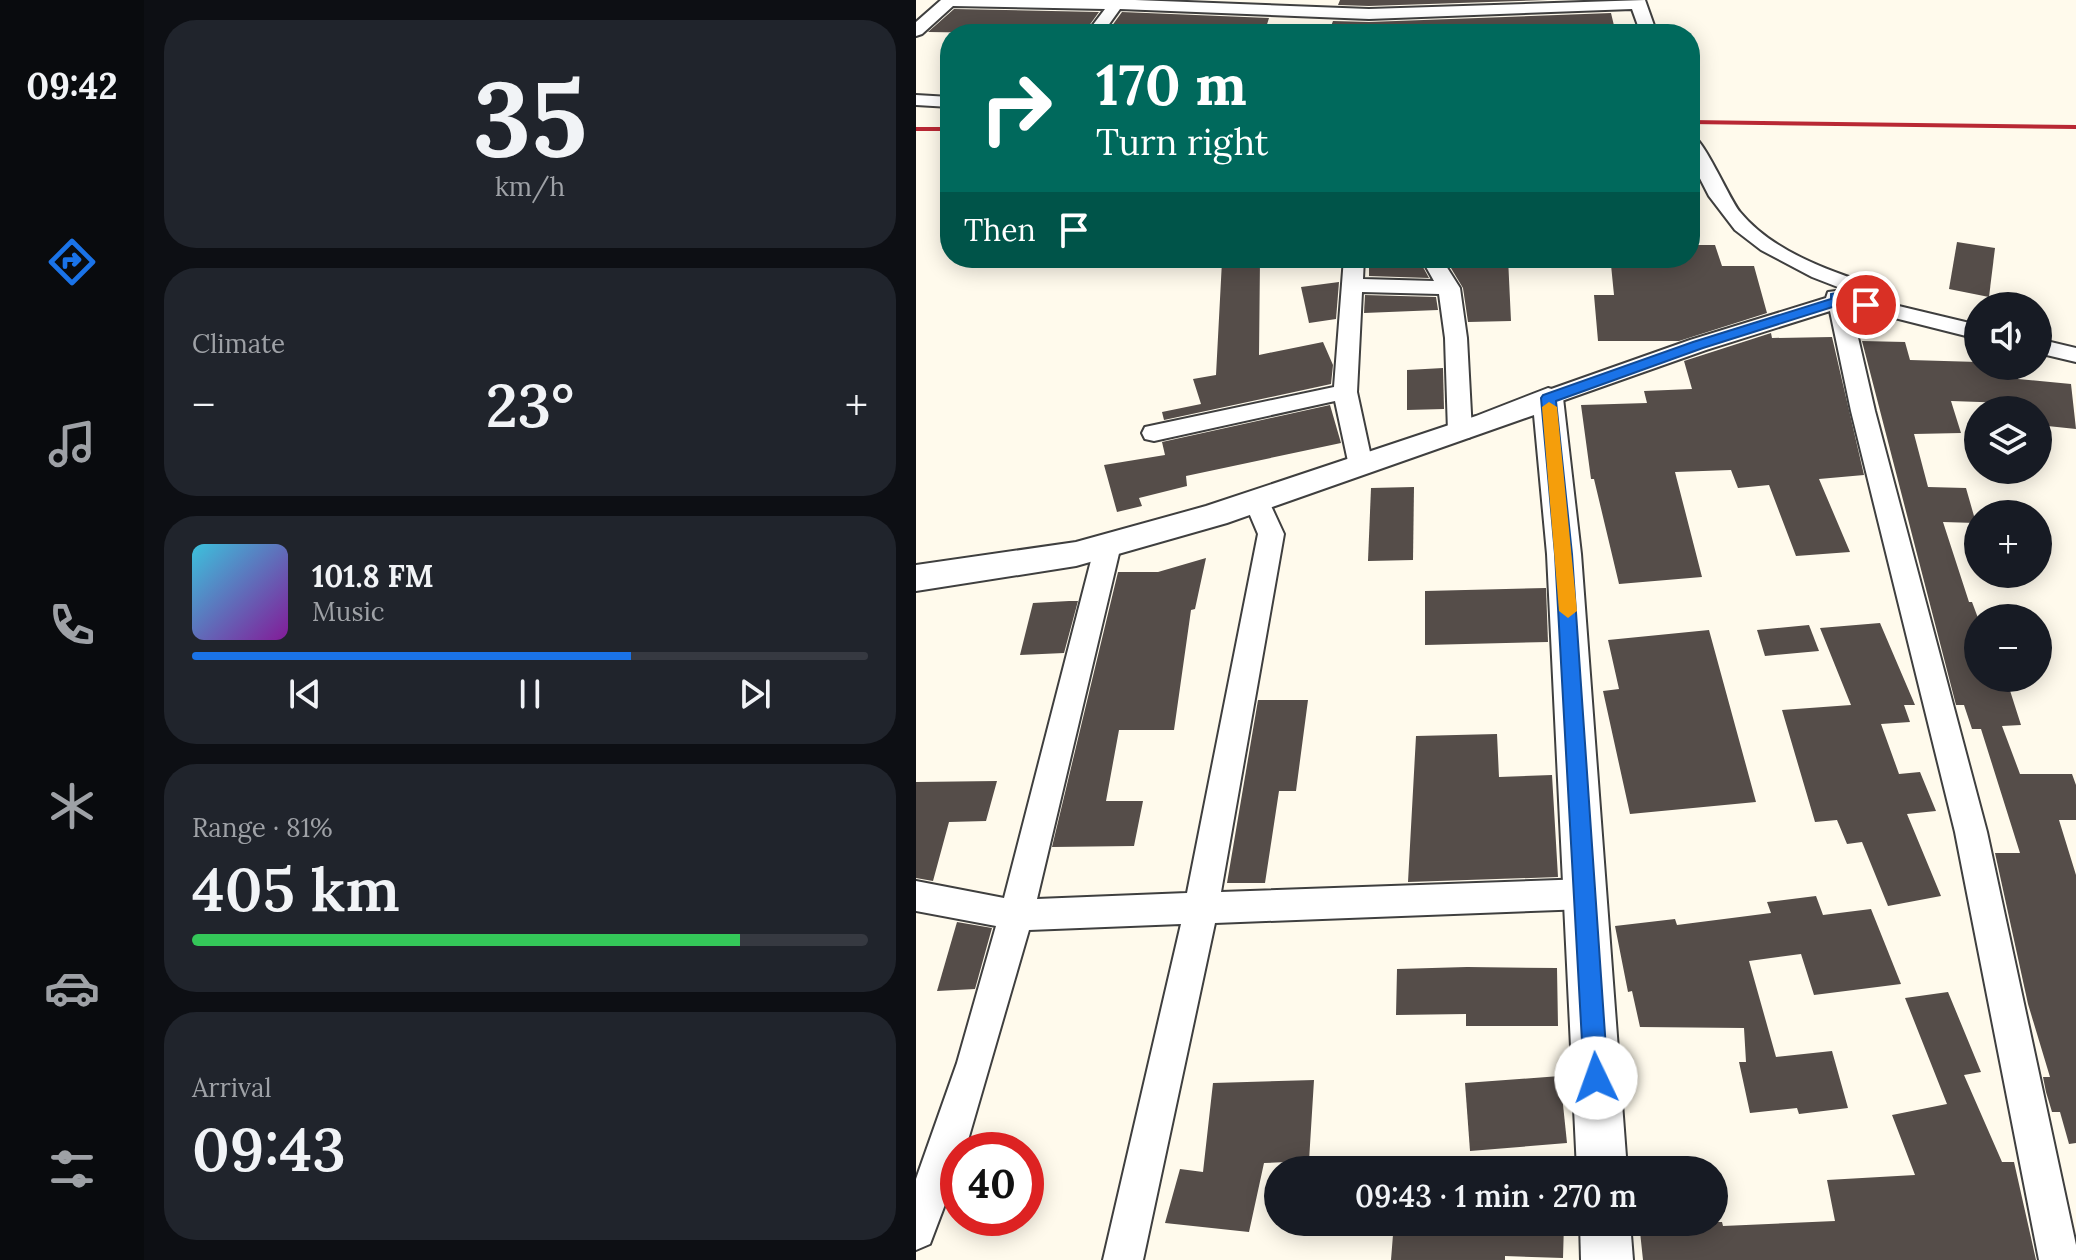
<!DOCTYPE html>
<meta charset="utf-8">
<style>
:root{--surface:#171b24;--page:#20242c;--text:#f1f3f6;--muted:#9ea1a6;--line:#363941;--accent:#1a73e8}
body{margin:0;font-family:Lora,serif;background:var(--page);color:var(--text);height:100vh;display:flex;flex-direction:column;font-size:30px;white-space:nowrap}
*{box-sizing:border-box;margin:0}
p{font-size:26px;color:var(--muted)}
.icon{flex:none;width:44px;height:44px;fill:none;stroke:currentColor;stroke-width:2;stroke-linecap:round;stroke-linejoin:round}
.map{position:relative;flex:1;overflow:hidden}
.details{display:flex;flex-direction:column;gap:20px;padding:20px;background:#0d0f14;width:772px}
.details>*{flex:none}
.banner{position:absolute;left:24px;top:24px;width:760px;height:244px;border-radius:32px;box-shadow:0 4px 20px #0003;background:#00695c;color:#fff;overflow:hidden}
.buttons{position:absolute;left:1048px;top:292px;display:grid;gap:16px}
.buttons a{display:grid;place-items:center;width:88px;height:88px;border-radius:50%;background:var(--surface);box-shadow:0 4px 20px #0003;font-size:40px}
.speed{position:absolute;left:24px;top:1132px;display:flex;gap:16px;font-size:40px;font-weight:700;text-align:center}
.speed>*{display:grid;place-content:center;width:104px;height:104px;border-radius:50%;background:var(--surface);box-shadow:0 4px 20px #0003;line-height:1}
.speed .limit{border:12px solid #d22;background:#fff;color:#111}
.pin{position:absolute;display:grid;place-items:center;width:68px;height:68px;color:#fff;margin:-34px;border:4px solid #fff;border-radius:50%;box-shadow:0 2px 8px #0007}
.me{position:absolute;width:88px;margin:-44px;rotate:357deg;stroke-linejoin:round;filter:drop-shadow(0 0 6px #0008)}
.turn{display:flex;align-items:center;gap:28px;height:168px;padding:0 24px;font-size:36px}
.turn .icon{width:104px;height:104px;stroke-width:2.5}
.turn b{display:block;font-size:56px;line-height:68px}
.then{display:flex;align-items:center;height:76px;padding:0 24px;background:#0003;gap:16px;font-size:30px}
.big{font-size:60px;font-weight:600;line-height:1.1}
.details .widget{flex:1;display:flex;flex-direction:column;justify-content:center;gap:12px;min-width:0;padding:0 28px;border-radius:32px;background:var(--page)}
.details .dial{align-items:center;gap:0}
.dial b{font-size:104px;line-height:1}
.song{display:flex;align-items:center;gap:24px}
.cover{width:96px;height:96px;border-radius:12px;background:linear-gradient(135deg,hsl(190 70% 55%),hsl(290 70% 35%))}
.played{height:8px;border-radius:4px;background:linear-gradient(90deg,var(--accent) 65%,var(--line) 65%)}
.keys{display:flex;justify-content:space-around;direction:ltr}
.heat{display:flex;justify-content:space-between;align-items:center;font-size:44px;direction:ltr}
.charge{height:12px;border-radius:6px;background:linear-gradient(90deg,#34c759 81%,var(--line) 0)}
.trip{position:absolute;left:348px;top:1156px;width:464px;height:80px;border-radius:40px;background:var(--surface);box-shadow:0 4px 20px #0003;font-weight:600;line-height:80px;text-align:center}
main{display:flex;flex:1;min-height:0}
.dock{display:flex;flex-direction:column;width:144px;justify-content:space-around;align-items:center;background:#090b0e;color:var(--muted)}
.dock .icon{width:56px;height:56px}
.dock .on{color:var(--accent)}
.dock b{font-size:36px;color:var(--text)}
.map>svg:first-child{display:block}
</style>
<main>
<nav class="dock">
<b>09:42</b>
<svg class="icon on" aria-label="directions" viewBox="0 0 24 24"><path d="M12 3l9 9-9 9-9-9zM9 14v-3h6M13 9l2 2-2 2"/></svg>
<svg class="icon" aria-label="music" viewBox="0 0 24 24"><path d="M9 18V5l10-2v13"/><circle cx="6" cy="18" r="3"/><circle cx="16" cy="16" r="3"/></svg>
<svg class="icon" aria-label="phone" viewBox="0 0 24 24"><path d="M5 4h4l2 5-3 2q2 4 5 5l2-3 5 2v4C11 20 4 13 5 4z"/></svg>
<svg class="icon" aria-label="climate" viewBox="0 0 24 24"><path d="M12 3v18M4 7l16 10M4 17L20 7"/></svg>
<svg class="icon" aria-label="car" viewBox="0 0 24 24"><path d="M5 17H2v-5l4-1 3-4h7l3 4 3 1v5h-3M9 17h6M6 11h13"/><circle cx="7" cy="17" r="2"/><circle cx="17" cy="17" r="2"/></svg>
<svg class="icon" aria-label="filters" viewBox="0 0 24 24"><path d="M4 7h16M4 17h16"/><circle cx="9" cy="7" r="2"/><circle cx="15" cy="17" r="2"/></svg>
</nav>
<section class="details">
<div class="widget dial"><b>35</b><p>km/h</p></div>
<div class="widget"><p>Climate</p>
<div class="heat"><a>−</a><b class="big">23°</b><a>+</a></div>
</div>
<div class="widget">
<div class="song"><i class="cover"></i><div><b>101.8 FM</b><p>Music</p></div></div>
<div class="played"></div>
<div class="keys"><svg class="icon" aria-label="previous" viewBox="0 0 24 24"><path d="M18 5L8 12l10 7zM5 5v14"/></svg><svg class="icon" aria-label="pause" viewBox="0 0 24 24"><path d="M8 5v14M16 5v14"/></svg><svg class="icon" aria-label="next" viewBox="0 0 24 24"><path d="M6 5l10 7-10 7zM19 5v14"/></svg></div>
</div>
<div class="widget"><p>Range · 81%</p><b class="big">405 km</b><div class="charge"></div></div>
<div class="widget"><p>Arrival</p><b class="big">09:43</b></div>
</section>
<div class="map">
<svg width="1160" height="1260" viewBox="0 0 1160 1260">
<rect width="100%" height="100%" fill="#fffaec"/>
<g fill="#554d49">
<path d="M424 0H632L453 6 422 5Z"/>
<path d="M38 9 183 12 167 34 12 32Z"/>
<path d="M206 12 353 18 348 34H298L299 30 225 27V34H190Z"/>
<path d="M695 13 700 34H412L417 21 453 22Z"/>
<path d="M1041 242 1079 248 1073 297 1033 289Z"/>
<path d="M774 245H799L806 266H838L851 313 763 341H682L678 295H698L695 265H732L731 258H774Z"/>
<path d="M453 258H502L513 278 453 276Z"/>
<path d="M529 258H592L595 321 552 322 547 288Z"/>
<path d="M344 259 343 355 407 342 417 365 415 384 248 420 246 412 285 404 277 379 300 375 306 261Z"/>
<path d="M423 282 420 319 393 323 385 287Z"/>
<path d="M449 295 520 297 522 310 448 313Z"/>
<path d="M855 333 856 338 916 337 948 475 903 479 934 552 880 556 853 485 822 488 815 470 759 472 786 577 703 584 678 479H675L665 405 731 403 728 391 776 389 768 361Z"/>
<path d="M946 341 989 342 994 360 1062 362V366L1100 370 1102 379 1155 384 1160 429 1122 425V410L1095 409 1093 403 1035 401 1045 433 998 434 1012 487 1050 488 1060 523 1027 522 1053 602H1056L1062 618V678H1090L1105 725 1086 726 1104 774H1156L1160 785V820H1143L1160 875V1143L1153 1144 1144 1112H1136L1130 1092 1127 1077H1134L1112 1004 1079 853H1104L1065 729H1056L1048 705H1040Z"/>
<path d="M527 368 528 409 491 410V370Z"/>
<path d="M414 405 425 443 270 476 271 486 223 498 226 506 201 512 188 465 249 455 246 442Z"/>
<path d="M498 487 497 560 452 561 455 488Z"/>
<path d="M290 558 279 609 275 610 258 730H203L190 801H227L218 846 136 847 202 572H242Z"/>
<path d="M630 588 632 642 509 645V591Z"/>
<path d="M153 601H162L148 653 104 655 117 603Z"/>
<path d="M964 623 999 705H988L994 722 965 724 983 774 1004 772 1020 811 991 814 1025 896 972 906 946 842 931 844 921 820 899 822 866 710 935 705 904 628Z"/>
<path d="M893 625 903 651 849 656 841 630Z"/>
<path d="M793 630 840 802 714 814 687 691 703 689 692 640Z"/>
<path d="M342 700H392L380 791H363L349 883H311Z"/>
<path d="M581 734 583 777 636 775 642 877 492 882 500 736Z"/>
<path d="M81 781 70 821 33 822 17 881 0 878V782Z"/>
<path d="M900 896 907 915 955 909 985 984 898 995 885 954 833 961 860 1057 916 1051 932 1108 883 1114 881 1108 834 1113 823 1062H830L828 1028 724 1027 716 991 712 992 699 926 759 919 761 925 855 913 851 902Z"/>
<path d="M41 922 76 928 59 989 21 991Z"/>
<path d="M551 967 641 968 642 1026H550V1014L480 1015 481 969Z"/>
<path d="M1032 992 1065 1072 1048 1075 1086 1162H1098L1120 1260H727L723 1222H806L807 1226 919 1221 911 1180 999 1175 976 1115 1031 1104 989 998Z"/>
<path d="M644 1076 651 1143 554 1151 549 1083Z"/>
<path d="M398 1080 393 1161 348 1163 333 1232 249 1223 264 1169 287 1172 297 1083Z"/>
<path d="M478 1222 648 1223 647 1258 589 1256V1260H475Z"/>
</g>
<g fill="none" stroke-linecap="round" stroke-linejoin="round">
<g stroke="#3f3f3f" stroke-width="4">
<g id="minor">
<path d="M25 0H219L453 9 729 0 741 34H725L716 9 453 19 204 9 186 34H170L189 9 37 6 6 34 0 36V22Z"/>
<path d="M0 95 34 97V107L0 105Z"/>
<path d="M774 134C788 138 812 197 824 212 856 251 914 272 961 286L964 291 961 296H945L896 277 845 250 819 230 793 196 774 159Z"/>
<path d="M428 258H448L447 279 518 281 505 258H525L544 288 551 338 556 432 553 438H535L532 432 529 338 523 294 446 292 441 392 457 466 454 472 445 474 436 472 433 466 419 401 238 441 229 439 226 433 229 427 418 387Z"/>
<path d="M920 291 1062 325V339L935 307 959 411 1071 832 1160 1245V1260H1123L1039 832 935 411 914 311 790 350 640 403H624L620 398 624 393 774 340 910 298 912 292Z"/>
<path d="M1122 339 1160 348V362L1122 353Z"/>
<path d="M341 492 350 495 368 534 305 892 670 879 682 884 687 894 682 904 670 909 299 923 227 1260H187L265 924 113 930 50 1147 42 1150V1170L14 1244 0 1250V1179L41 1063 80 926 0 911V881L88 898 179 545 183 538 192 536 201 538 205 545 121 899 271 893 342 534 328 501 332 495Z"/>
</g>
</g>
<g stroke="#3f3f3f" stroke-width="4">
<g id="tertiary">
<path d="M632 388 643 391 647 398 665 554 711 1170H661L631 554 618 415 311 523 160 566 0 591V565L160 542 290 506 560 416Z"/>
<path d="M664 1222H714L717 1260H665Z"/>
</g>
</g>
<use href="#minor" fill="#fff" fill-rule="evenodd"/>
<use href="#tertiary" fill="#fff" fill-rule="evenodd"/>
<g stroke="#b92834" stroke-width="4">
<path d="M774 122 1160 127"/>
<path d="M0 129H34"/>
</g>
</g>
<path fill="#1a73e8" stroke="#114b97" stroke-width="2" d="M920 293 957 305 950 309 929 303 787 348 640 401 656 554 692 1078 689 1086 680 1090 672 1086 668 1078 639 554 625 398 627 395 777 342 915 299V294Z"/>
<path fill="#f59e0b" d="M633 402 641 407 661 611 652 618 643 611 626 407Z"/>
</svg>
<div class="buttons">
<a><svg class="icon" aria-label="sound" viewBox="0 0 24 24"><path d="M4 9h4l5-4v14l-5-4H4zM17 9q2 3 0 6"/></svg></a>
<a><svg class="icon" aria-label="layers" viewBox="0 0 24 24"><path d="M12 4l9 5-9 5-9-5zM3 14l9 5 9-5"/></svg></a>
<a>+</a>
<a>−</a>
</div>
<div class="speed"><div class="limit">40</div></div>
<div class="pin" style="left:950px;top:305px;background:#d93025"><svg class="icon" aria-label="arrive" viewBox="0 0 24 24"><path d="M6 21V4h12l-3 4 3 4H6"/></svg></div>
<svg class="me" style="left:680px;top:1078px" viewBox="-20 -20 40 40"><circle r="19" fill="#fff"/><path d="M0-13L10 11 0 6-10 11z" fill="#1a73e8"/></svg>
<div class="trip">09:43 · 1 min · 270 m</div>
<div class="banner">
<div class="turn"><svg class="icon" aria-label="right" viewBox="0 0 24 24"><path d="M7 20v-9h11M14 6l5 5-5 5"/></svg><div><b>170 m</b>Turn right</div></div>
<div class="then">Then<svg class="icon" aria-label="arrive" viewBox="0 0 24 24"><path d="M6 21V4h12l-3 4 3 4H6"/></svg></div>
</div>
</div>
</main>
